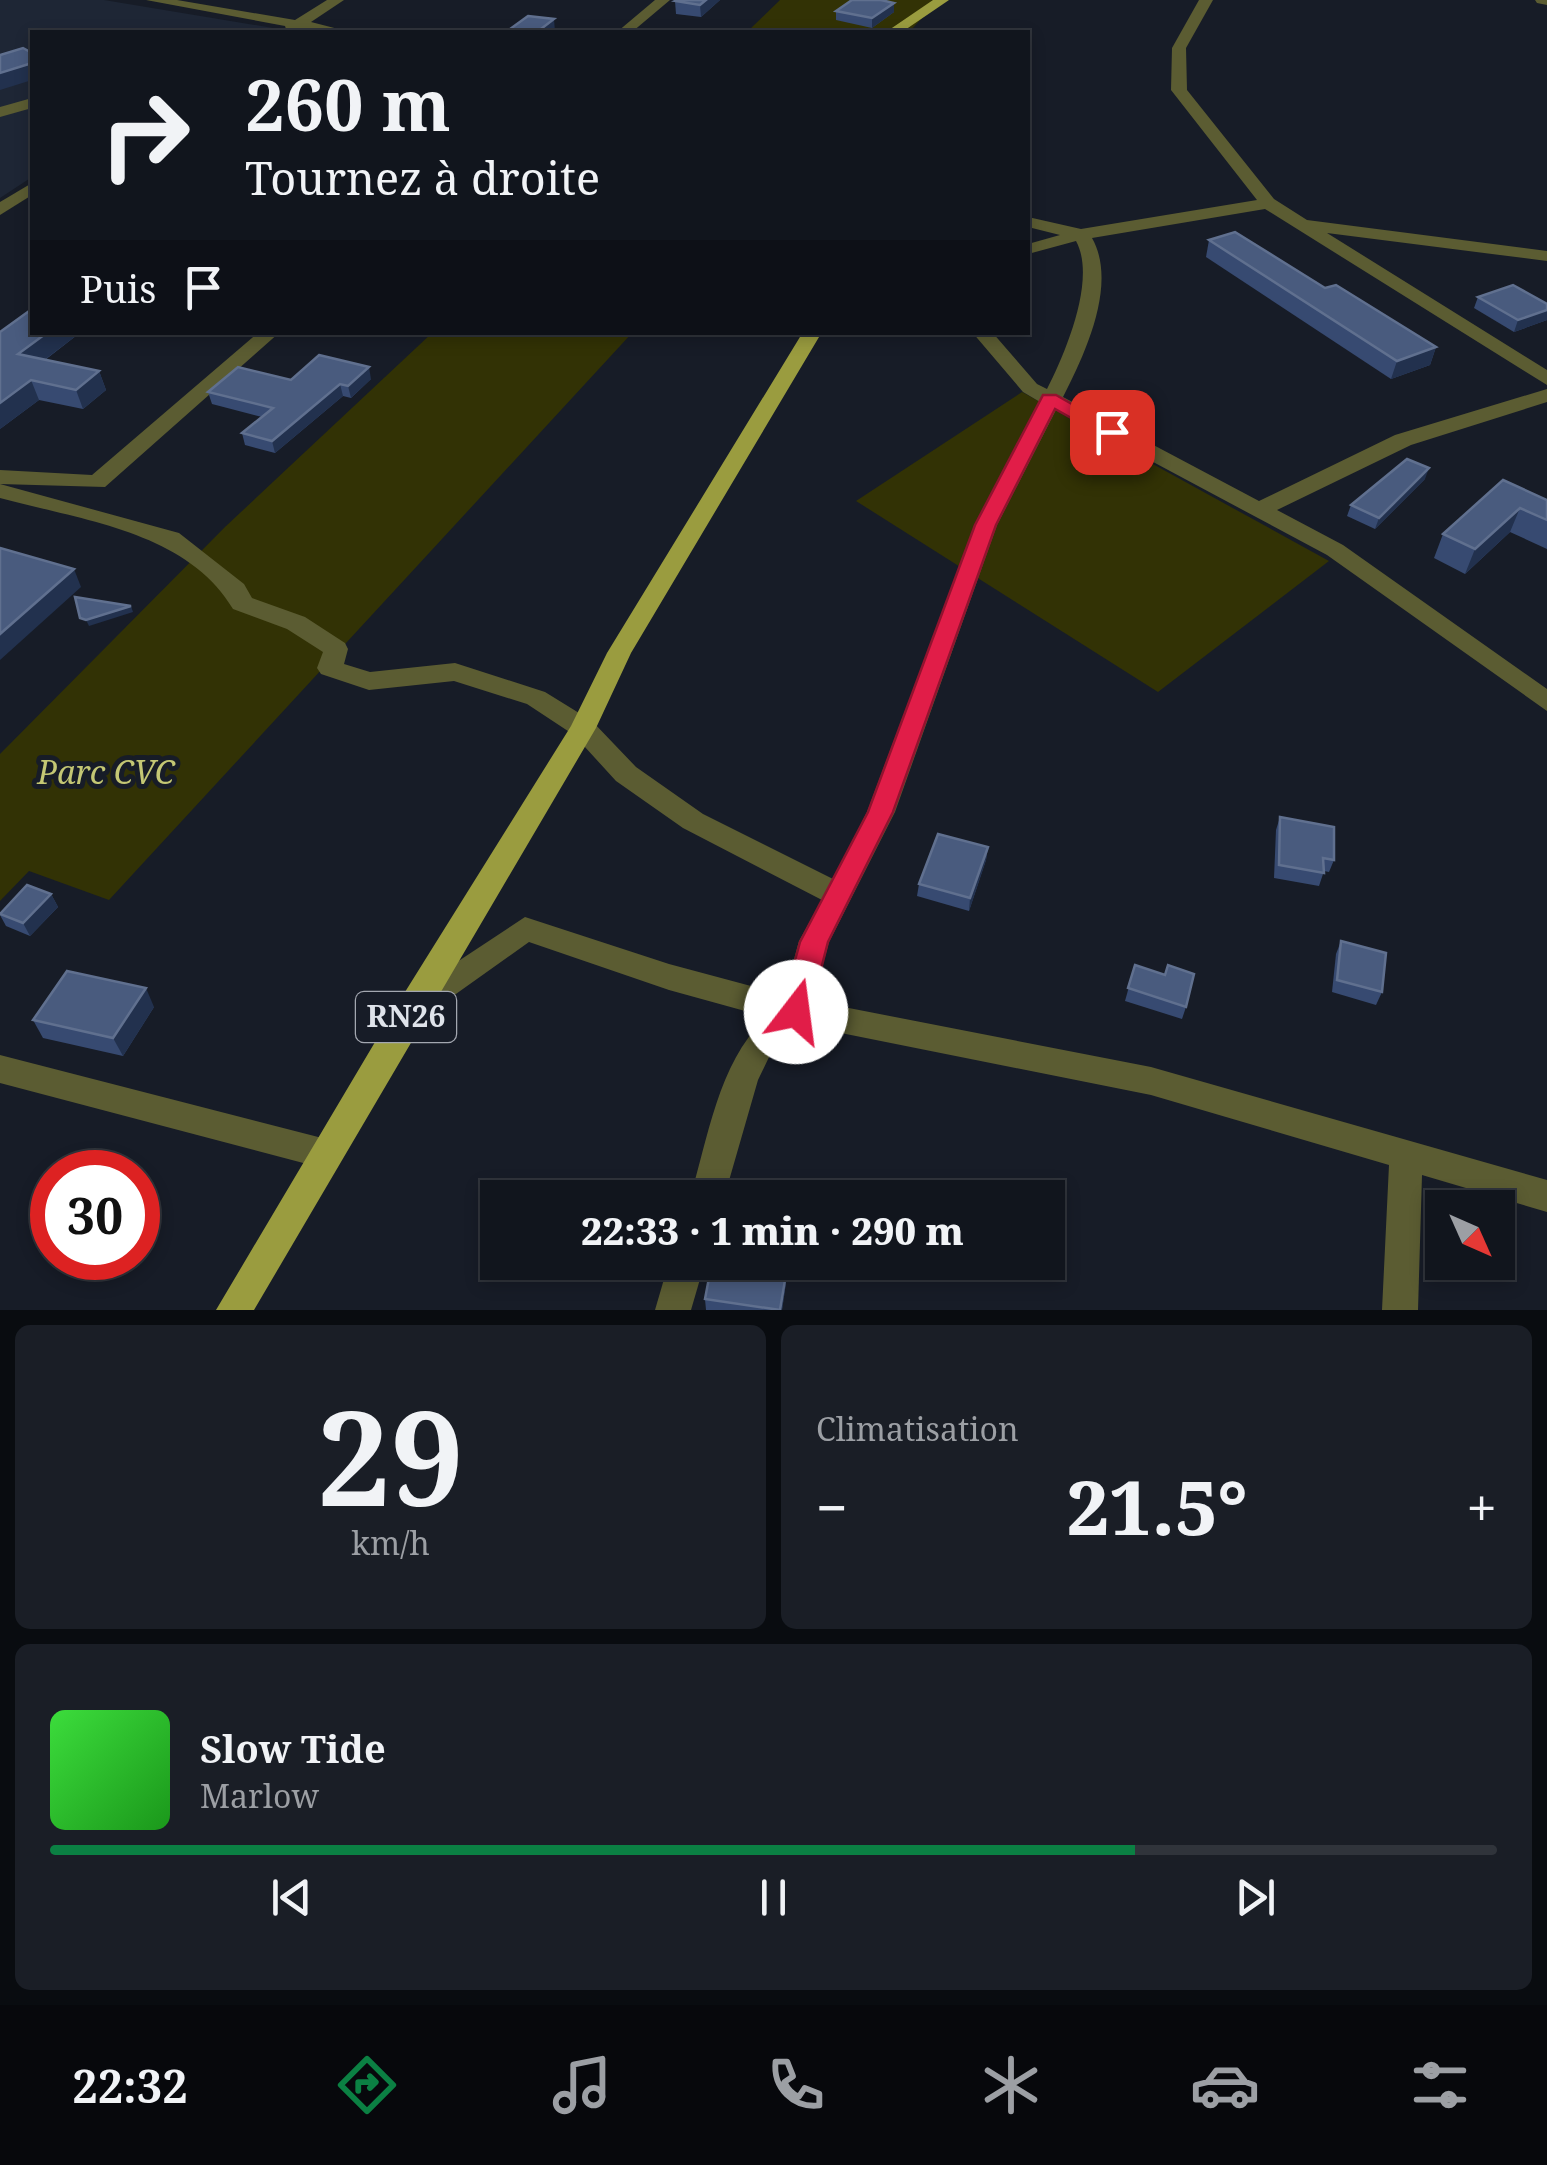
<!DOCTYPE html>
<html lang="fr">
<meta charset="utf-8">
<style>
:root{--surface:#11151d;--page:#1a1e26;--text:#f1f3f6;--muted:#9c9fa4;--line:#30343b;--accent:#0b8043}
body{margin:0;font-family:"Noto Serif",serif;background:var(--page);color:var(--text);height:100vh;display:flex;flex-direction:column;font-size:38px;white-space:nowrap}
*{box-sizing:border-box;margin:0}
p{font-size:32px;color:var(--muted)}
.icon{flex:none;width:55px;height:55px;fill:none;stroke:currentColor;stroke-width:2;stroke-linecap:round;stroke-linejoin:round}
.map{position:relative;height:1310px;overflow:hidden}
.drawer{display:flex;flex-direction:column;gap:15px;padding:15px;background:#090c10;flex:1}
.drawer>*{flex:none}
.top-card{position:absolute;left:30px;top:30px;width:1000px;height:305px;border-radius:0px;box-shadow:0 5px 15px #0003,0 0 0 2px var(--line);background:#11151d;color:var(--text);overflow:hidden}
.needle{width:65px;rotate:135deg}
.buttons{position:absolute;left:1425px;top:1190px;display:grid;gap:20px}
.buttons a{display:grid;place-items:center;width:90px;height:90px;border-radius:0px;background:var(--surface);box-shadow:0 5px 15px #0003,0 0 0 2px var(--line);font-size:50px}
.speed{position:absolute;left:30px;top:1150px;display:flex;gap:20px;font-size:50px;font-weight:700;text-align:center}
.speed>*{display:grid;place-content:center;width:130px;height:130px;border-radius:50%;background:var(--surface);box-shadow:0 5px 15px #0003,0 0 0 2px var(--line);line-height:1}
.speed .limit{border:15px solid #d22;background:#fff;color:#111}
.pin{position:absolute;display:grid;place-items:center;width:85px;height:85px;color:#fff;margin:-42px;border-radius:20px;box-shadow:0 5px 15px #0006}
.me{position:absolute;width:110px;margin:-55px;rotate:15deg;stroke-linejoin:round;filter:drop-shadow(0 0 8px #0008)}
.turn{display:flex;align-items:center;gap:35px;height:210px;padding:0 50px;font-size:45px}
.turn .icon{width:130px;height:130px;stroke-width:2.5}
.turn b{display:block;font-size:70px;line-height:85px}
.then{display:flex;align-items:center;height:95px;padding:0 50px;background:#0003;gap:20px;font-size:38px}
.big{font-size:75px;font-weight:800;line-height:1.1}
.drawer .card{flex:1;display:flex;flex-direction:column;justify-content:center;gap:15px;min-width:0;padding:0 35px;border-radius:15px;background:var(--page)}
.drawer .dial{align-items:center;gap:0}
.dial b{font-size:130px;line-height:1}
.song{display:flex;align-items:center;gap:30px}
.cover{width:120px;height:120px;border-radius:15px;background:linear-gradient(135deg,hsl(120 70% 55%),hsl(120 70% 35%))}
.played{height:10px;border-radius:5px;background:linear-gradient(90deg,var(--accent) 75%,var(--line) 75%)}
.keys{display:flex;justify-content:space-around;direction:ltr}
.heat{display:flex;justify-content:space-between;align-items:center;font-size:55px;direction:ltr}
.drawer .tiles{flex:1;display:grid;gap:15px;grid-template-columns:1fr 1fr}
.card:last-child{grid-column:span 2}
.trip{position:absolute;left:480px;top:1180px;width:585px;height:100px;border-radius:0px;background:var(--surface);box-shadow:0 5px 15px #0003,0 0 0 2px var(--line);font-weight:800;line-height:100px;text-align:center}
.tabs{display:flex;height:160px;justify-content:space-around;align-items:center;background:#07080c;color:var(--muted)}
.tabs .icon{width:70px;height:70px}
.tabs .current{color:var(--accent)}
.tabs b{font-size:45px;color:var(--text)}
.map>svg:first-child{display:block}
</style>
<div class="map">
<svg width="1547" height="1310" viewBox="0 0 1547 1310">
<rect width="100%" height="100%" fill="#171c27"/>
<path fill="#1e2635" d="M0 0H104L273 28 266 32H32V177L0 198Z"/>
<g fill="#323205">
<path d="M780 0H939L909 32H747Z"/>
<path d="M432 333H632L109 900 29 871 0 901V754L225 527Z"/>
<path d="M1022 392 1329 561 1158 692 856 501Z"/>
</g>
<g fill="none" stroke-linecap="round" stroke-linejoin="round">
<g fill="#5b5c32" fill-rule="evenodd">
<path d="M146 0H177L295 20 327 0H344L311 22 350 32 300 29 287 32 285 26Z"/>
<path d="M655 0H670L632 32H617Z"/>
<path d="M1199 0H1213L1186 48 1187 90 1274 199 1307 220 1547 251V261L1327 233 1547 370V385L1265 209 1092 238C1118 284 1085 354 1063 397L1259 501 1395 435 1547 389V402L1411 445 1277 510 1343 545 1547 689V711L1327 555 1056 410 997 525 895 812 829 942 813 1001 1151 1067 1547 1180V1212L1422 1175 1418 1310H1382L1389 1165 1151 1095 801 1025 771 1053 758 1080 724 1198H690C708 1138 719 1060 767 1017L669 990 529 942 432 1011 421 1015 410 1011 405 1002 410 993 525 917 669 964 784 995 799 941 822 900 683 828 616 781 574 735 527 704 454 681 369 690 321 674 317 668 323 652 287 629 233 609C187 531 80 520 0 498V484L179 533 244 584 252 598 305 617 345 643 348 649 344 664 370 672 455 663 545 692 592 721 636 767 703 814 833 879 867 812 975 525 1040 402 1023 392 972 332H992L1037 384 1047 389C1065 354 1097 279 1076 241L1028 254V244L1060 235 1028 227V217L1081 229 1257 200 1171 90 1172 48Z"/>
<path d="M1535 0H1547V5L1537 3Z"/>
<path d="M32 98V108L0 117V107Z"/>
<path d="M32 183V195L0 215V202Z"/>
<path d="M259 332H280L105 487 0 484V470L92 475Z"/>
<path d="M0 1055 326 1139 338 1143 343 1154 338 1165 326 1169 0 1083Z"/>
<path d="M669 1262H705L691 1310H655Z"/>
</g>
<g fill="#9a9c3f" fill-rule="evenodd">
<path d="M933 0H949L902 32H886Z"/>
<path d="M803 332H822L631 653 596 728 254 1310H216L400 1000 571 726 607 653Z"/>
</g>
</g>
<g fill="#374a71">
<path d="M720 0 701 17 676 14 675 1Z"/>
<path d="M836 11 894 12 872 28 836 20Z"/>
<path d="M1209 240 1325 288 1436 347 1430 365 1391 379 1206 257Z"/>
<path d="M1478 297 1547 304V320L1514 332 1474 308Z"/>
<path d="M32 332H81L45 360 99 371 106 390 83 409 39 400 0 429Z"/>
<path d="M371 379 351 398 343 396 275 453 245 445 242 433 262 417 212 404 208 392 291 380Z"/>
<path d="M1425 479 1375 529 1347 516 1351 505Z"/>
<path d="M1503 480 1547 500V549L1510 532 1465 574 1434 558 1443 534Z"/>
<path d="M1280 817 1334 860 1329 872 1324 871 1319 886 1274 878 1276 830Z"/>
<path d="M988 847 986 860 969 911 917 896 919 884Z"/>
<path d="M51 894 58 907 30 936 6 926 0 915V913Z"/>
<path d="M1341 941 1382 992 1376 1005 1332 992 1336 954Z"/>
<path d="M1135 965 1186 1007 1182 1019 1125 1001Z"/>
<path d="M154 1007 123 1056 43 1038 33 1020Z"/>
<path d="M712 1262H789L782 1310H706L705 1299Z"/>
</g>
<g fill="#22314e">
<path d="M706 0H720L701 17 700 5Z"/>
<path d="M894 3V12L872 28V18Z"/>
<path d="M554 19 555 32H537Z"/>
<path d="M32 63V80L0 90V73Z"/>
<path d="M1547 310V320L1514 332 1518 320Z"/>
<path d="M48 332H81L26 374 18 354Z"/>
<path d="M1436 347 1430 365 1391 379 1397 361Z"/>
<path d="M369 367 371 379 351 398 348 386Z"/>
<path d="M99 371 106 390 83 409 76 390Z"/>
<path d="M31 380 39 400 0 429V403Z"/>
<path d="M340 384 343 396 275 453 272 441Z"/>
<path d="M1429 468 1425 479 1375 529 1379 518Z"/>
<path d="M1520 508 1510 532 1465 574 1475 549Z"/>
<path d="M74 569 81 587 0 660V634Z"/>
<path d="M131 606 133 612 89 626 86 620Z"/>
<path d="M988 847 986 860 969 911 970 898Z"/>
<path d="M51 894 58 907 30 936 23 923Z"/>
<path d="M146 988 154 1007 123 1056 113 1038Z"/>
<path d="M788 1262H789L782 1310H780Z"/>
</g>
<g fill="#495b7e" stroke="#60708f" stroke-width="2.5">
<path d="M677 0H706L700 5 675 1Z"/>
<path d="M852 0H881L894 3 872 18 836 11Z"/>
<path d="M528 16 554 19 537 32H506Z"/>
<path d="M23 48 32 53V63L0 73V55Z"/>
<path d="M1235 232 1325 288 1336 285 1436 347 1397 361 1209 240Z"/>
<path d="M1513 285 1547 304V310L1518 320 1478 297Z"/>
<path d="M32 309V332H48L18 354 99 371 76 390 31 380 0 403V332Z"/>
<path d="M319 355 369 367 348 386 340 384 272 441 242 433 273 408 208 392 238 367 291 380Z"/>
<path d="M1407 459 1429 468 1379 518 1351 505Z"/>
<path d="M1503 480 1547 500V520L1520 508 1475 549 1443 534Z"/>
<path d="M0 548 74 569 0 634Z"/>
<path d="M75 597 131 606 86 620 80 618Z"/>
<path d="M1280 817 1334 827V860L1323 858 1324 873 1279 865Z"/>
<path d="M938 834 988 847 970 898 919 884Z"/>
<path d="M27 885 51 894 23 923 0 914Z"/>
<path d="M1341 941 1386 953 1382 992 1337 980Z"/>
<path d="M1135 965 1165 975 1168 965 1194 974 1186 1007 1128 988Z"/>
<path d="M67 971 146 988 113 1038 33 1020Z"/>
<path d="M712 1262H788L780 1310 705 1299Z"/>
</g>
<path fill="#e11d48" stroke="#92132f" stroke-width="2.5" d="M1043 395H1056L1121 432 1105 437 1055 409 996 525 893 812 828 942 810 1012 806 1020 796 1024 785 1020 781 1012 800 942 868 812 975 525Z"/>
<g text-anchor="middle" stroke-width="10" stroke-linejoin="round" paint-order="stroke">
<rect fill="#171c27" stroke="#a3a7b0" stroke-width="2.5" x="356" y="992" width="100" height="50" rx="8"/>
<g font-size="30" font-weight="bold" fill="#dfe3ea">
<text x="406" y="1027">RN26</text>
</g>
<g font-size="32" font-style="italic" fill="#c4c774" stroke="#171c27">
<text x="106" y="784">Parc CVC</text>
</g>
</g>
</svg>
<div class="buttons">
<a><svg class="needle" viewBox="-14 -14 28 28"><path d="M0-13l5 13h-10z" fill="#e53935"/><path d="M0 13l5-13h-10z" fill="#9c9fa4"/></svg></a>
</div>
<div class="speed"><div class="limit">30</div></div>
<div class="pin" style="left:1112px;top:432px;background:#d93025"><svg class="icon" aria-label="arrive" viewBox="0 0 24 24"><path d="M6 21V4h12l-3 4 3 4H6"/></svg></div>
<svg class="me" style="left:796px;top:1012px" viewBox="-20 -20 40 40"><circle r="19" fill="#fff"/><path d="M0-13L10 11 0 6-10 11z" fill="#e11d48"/></svg>
<div class="trip">22:33 · 1 min · 290 m</div>
<div class="top-card">
<div class="turn"><svg class="icon" aria-label="right" viewBox="0 0 24 24"><path d="M7 20v-9h11M14 6l5 5-5 5"/></svg><div><b>260 m</b>Tournez à droite</div></div>
<div class="then">Puis<svg class="icon" aria-label="arrive" viewBox="0 0 24 24"><path d="M6 21V4h12l-3 4 3 4H6"/></svg></div>
</div>
</div>
<section class="drawer">
<div class="tiles">
<div class="card dial"><b>29</b><p>km/h</p></div>
<div class="card"><p>Climatisation</p>
<div class="heat"><a>−</a><b class="big">21.5°</b><a>+</a></div>
</div>
<div class="card">
<div class="song"><i class="cover"></i><div><b>Slow Tide</b><p>Marlow</p></div></div>
<div class="played"></div>
<div class="keys"><svg class="icon" aria-label="previous" viewBox="0 0 24 24"><path d="M18 5L8 12l10 7zM5 5v14"/></svg><svg class="icon" aria-label="pause" viewBox="0 0 24 24"><path d="M8 5v14M16 5v14"/></svg><svg class="icon" aria-label="next" viewBox="0 0 24 24"><path d="M6 5l10 7-10 7zM19 5v14"/></svg></div>
</div>
</div>
</section>
<nav class="tabs">
<b>22:32</b>
<svg class="icon current" aria-label="directions" viewBox="0 0 24 24"><path d="M12 3l9 9-9 9-9-9zM9 14v-3h6M13 9l2 2-2 2"/></svg>
<svg class="icon" aria-label="music" viewBox="0 0 24 24"><path d="M9 18V5l10-2v13"/><circle cx="6" cy="18" r="3"/><circle cx="16" cy="16" r="3"/></svg>
<svg class="icon" aria-label="phone" viewBox="0 0 24 24"><path d="M5 4h4l2 5-3 2q2 4 5 5l2-3 5 2v4C11 20 4 13 5 4z"/></svg>
<svg class="icon" aria-label="climate" viewBox="0 0 24 24"><path d="M12 3v18M4 7l16 10M4 17L20 7"/></svg>
<svg class="icon" aria-label="car" viewBox="0 0 24 24"><path d="M5 17H2v-5l4-1 3-4h7l3 4 3 1v5h-3M9 17h6M6 11h13"/><circle cx="7" cy="17" r="2"/><circle cx="17" cy="17" r="2"/></svg>
<svg class="icon" aria-label="filters" viewBox="0 0 24 24"><path d="M4 7h16M4 17h16"/><circle cx="9" cy="7" r="2"/><circle cx="15" cy="17" r="2"/></svg>
</nav>
